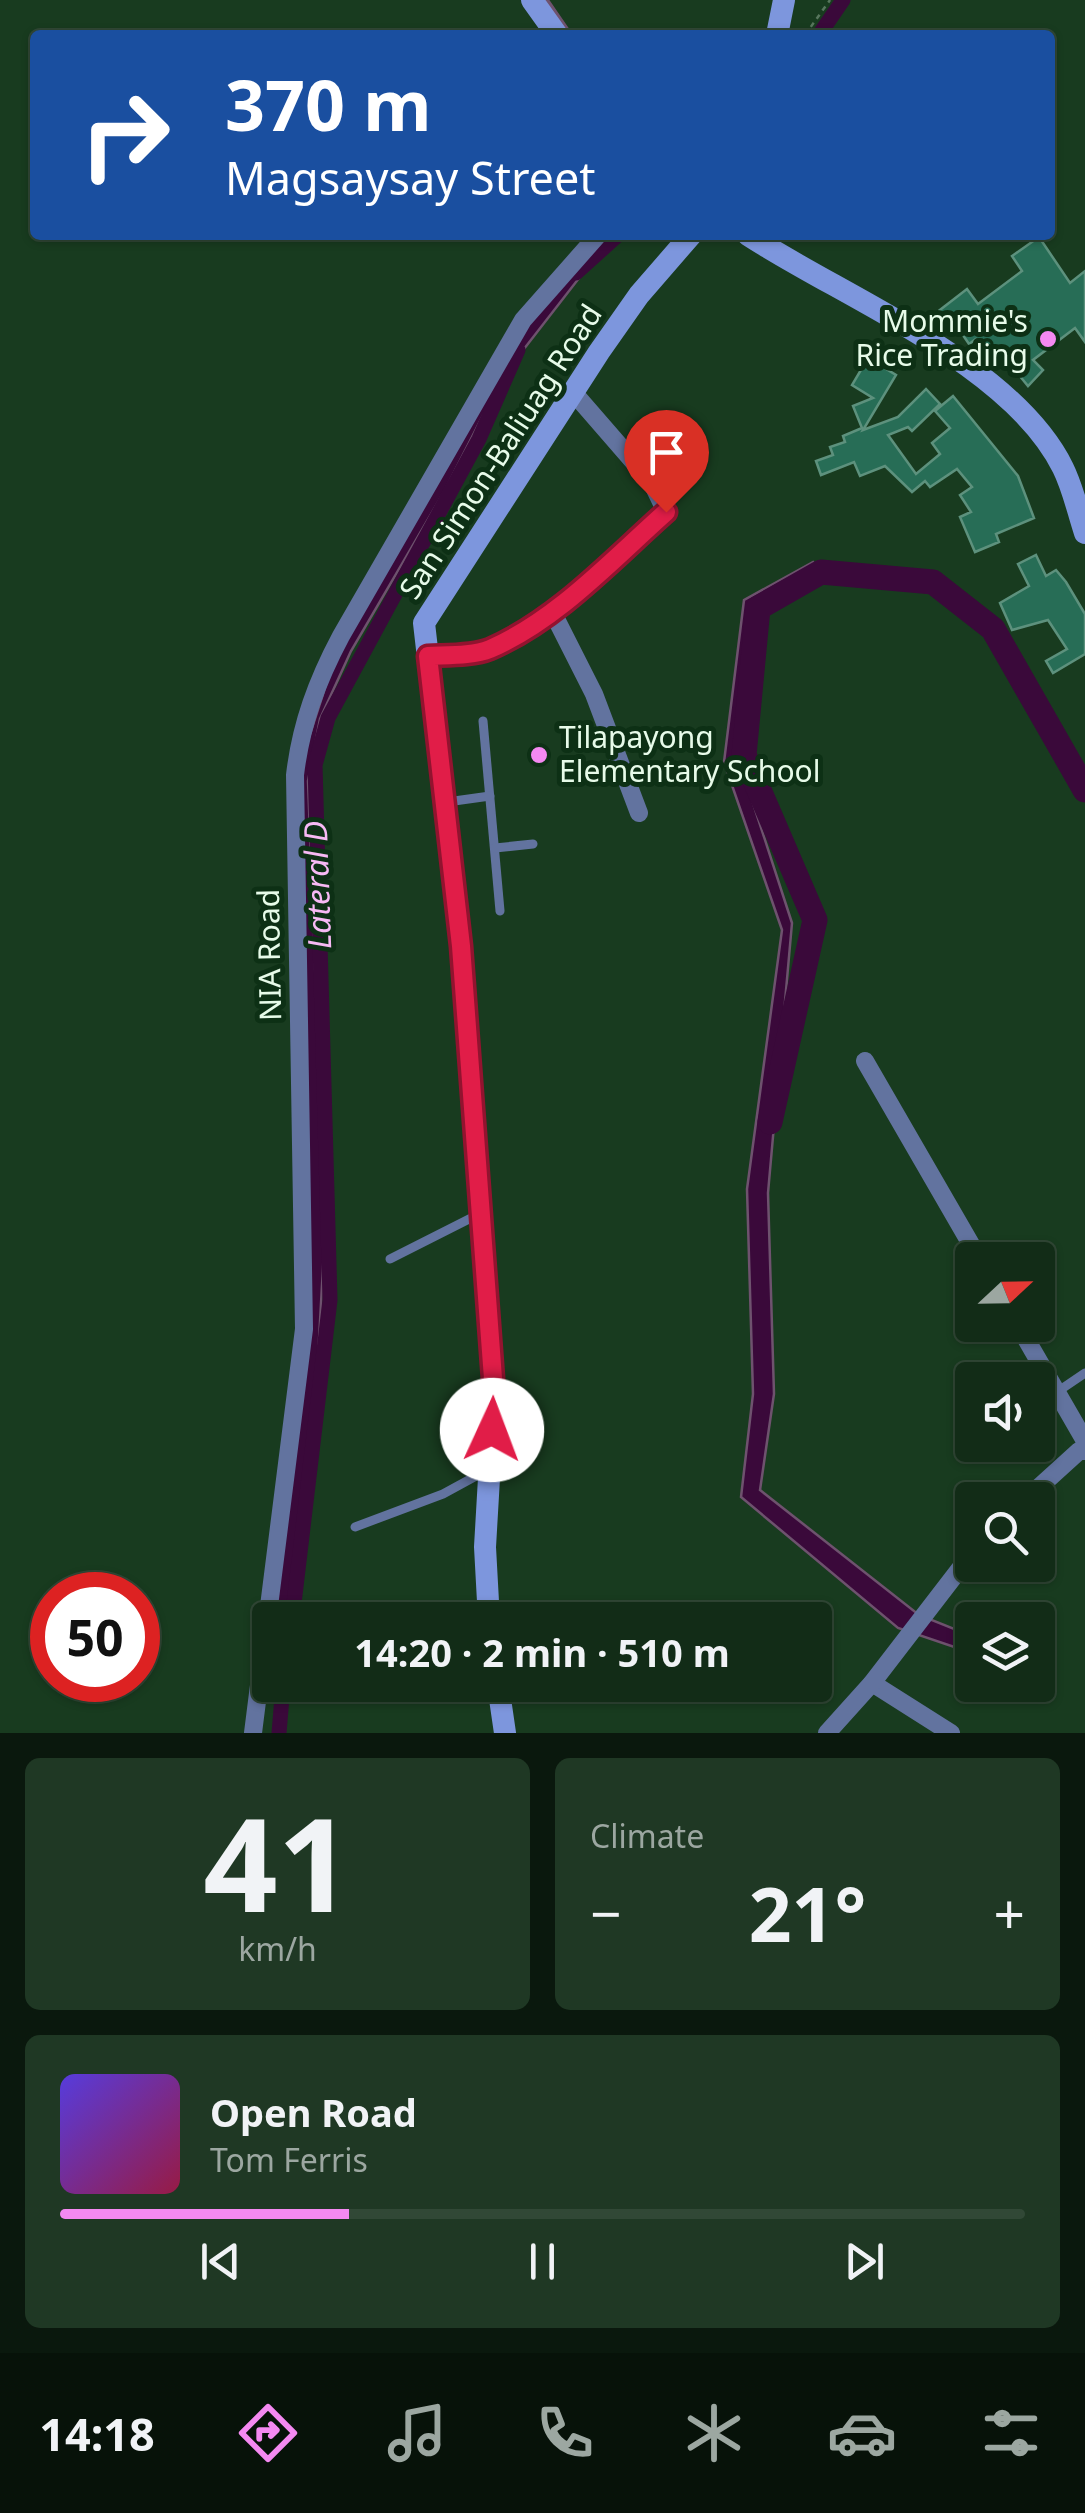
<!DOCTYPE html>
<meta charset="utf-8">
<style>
:root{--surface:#122c17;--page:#1f3824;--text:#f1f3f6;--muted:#9ca7a1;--line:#314836;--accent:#f489f1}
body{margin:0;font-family:"Noto Sans",sans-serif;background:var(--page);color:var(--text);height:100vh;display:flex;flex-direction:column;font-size:38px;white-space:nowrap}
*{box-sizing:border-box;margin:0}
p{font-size:32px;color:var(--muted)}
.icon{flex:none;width:55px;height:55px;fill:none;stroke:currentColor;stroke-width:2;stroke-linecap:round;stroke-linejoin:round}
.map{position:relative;height:1733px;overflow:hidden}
.sheet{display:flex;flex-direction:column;gap:25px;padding:25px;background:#0a180d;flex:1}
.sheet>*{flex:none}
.top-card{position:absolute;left:30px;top:30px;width:1025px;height:210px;border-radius:10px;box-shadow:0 2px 8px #0004,0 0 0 2px var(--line);background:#1a4fa0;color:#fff;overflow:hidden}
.needle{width:65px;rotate:68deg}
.fabs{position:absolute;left:955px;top:1242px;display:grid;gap:20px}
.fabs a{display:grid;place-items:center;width:100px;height:100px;border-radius:10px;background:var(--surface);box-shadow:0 2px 8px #0004,0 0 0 2px var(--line);font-size:50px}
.speed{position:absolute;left:30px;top:1572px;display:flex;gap:20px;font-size:50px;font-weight:700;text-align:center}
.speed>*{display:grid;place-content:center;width:130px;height:130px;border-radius:50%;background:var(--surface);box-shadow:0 2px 8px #0004,0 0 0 2px var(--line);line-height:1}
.speed .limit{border:15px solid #d22;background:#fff;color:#111}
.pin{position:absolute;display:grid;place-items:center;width:85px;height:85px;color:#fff;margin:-102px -42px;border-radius:50% 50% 50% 0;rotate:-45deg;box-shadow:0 0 10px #0007}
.pin .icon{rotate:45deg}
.me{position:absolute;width:110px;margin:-55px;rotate:2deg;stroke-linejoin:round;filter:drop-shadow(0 0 8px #0008)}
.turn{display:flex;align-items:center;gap:35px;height:210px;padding:0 30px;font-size:45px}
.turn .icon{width:130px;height:130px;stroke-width:2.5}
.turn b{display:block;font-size:70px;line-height:85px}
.big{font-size:75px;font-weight:700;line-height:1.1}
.sheet .widget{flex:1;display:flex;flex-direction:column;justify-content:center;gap:15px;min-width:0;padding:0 35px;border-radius:15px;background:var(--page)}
.sheet .dial{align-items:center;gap:0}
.dial b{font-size:130px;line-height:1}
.song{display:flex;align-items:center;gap:30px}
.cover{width:120px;height:120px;border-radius:15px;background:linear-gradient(135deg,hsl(250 70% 55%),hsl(340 70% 35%))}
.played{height:10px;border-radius:5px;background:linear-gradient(90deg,var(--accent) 30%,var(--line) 30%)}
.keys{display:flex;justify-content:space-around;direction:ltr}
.heat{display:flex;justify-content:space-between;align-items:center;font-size:55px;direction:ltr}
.sheet .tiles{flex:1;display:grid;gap:25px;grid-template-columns:1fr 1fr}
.widget:last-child{grid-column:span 2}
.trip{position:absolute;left:252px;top:1602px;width:580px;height:100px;border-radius:10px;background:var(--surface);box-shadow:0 2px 8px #0004,0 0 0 2px var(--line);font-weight:700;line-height:100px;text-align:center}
.dock{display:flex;height:160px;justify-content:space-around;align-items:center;background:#071209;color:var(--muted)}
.dock .icon{width:70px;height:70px}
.dock .active{color:var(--accent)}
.dock b{font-size:45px;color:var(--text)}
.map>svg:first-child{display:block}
</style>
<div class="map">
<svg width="1085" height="1733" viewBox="0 0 1085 1733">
<rect width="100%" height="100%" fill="#183b1f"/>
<g fill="#3a093a" stroke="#6e526e" stroke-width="2.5">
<path d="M585 256 590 264 503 376 444 492 351 651 320 719 308 781 325 1231 316 1394 287 1616V1620H270L305 1371 301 762 334 660 527 322Z"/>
<path d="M813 562 821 572 758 609 738 757 792 923 768 1193 774 1394 760 1490 919 1615 972 1636V1653L898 1628 741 1497 753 1394 747 1189 782 930 724 762 744 600Z"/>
</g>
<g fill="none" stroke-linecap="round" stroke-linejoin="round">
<path stroke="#6e526e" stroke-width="4" d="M547 0 571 35"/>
<g stroke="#3a093a" stroke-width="15">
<path d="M819 35 843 0"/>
<path d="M576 273 618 235"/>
<path d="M292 1620 330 1300 315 765 328 718 479 439 518 350"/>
<path d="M279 1733 283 1685"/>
</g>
<path stroke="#3a093a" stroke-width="25" d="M770 1122 815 920 744 755 758 608 821 572 933 582 993 629 1085 790"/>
</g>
<g fill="#276d56" stroke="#5d917d" stroke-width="2.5">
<path d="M1039 237 1070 283 1085 271V342L1075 328 1033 360 1043 370 1028 386 996 347 989 354 976 339 969 344 954 322 947 327 936 313 967 289 978 304 1022 271 1012 256Z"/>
<path d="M868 358 896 375 863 430 898 417 926 389 940 404 912 431 908 427 888 435 916 474 940 454 932 443 950 428 935 411 953 396 1018 476 1034 518 996 534 999 542 975 552 960 517 971 512 960 495 972 487 957 469 930 487 925 481 912 492 885 466 860 476 854 462 821 475 816 461 833 455 830 447 845 442 843 436 862 428 853 406 873 398 852 385Z"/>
<path d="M1036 555 1046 576 1056 570 1066 582 1085 614V654L1053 673 1046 661 1067 649 1048 620 1012 630 1000 603 1029 586 1018 564Z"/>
</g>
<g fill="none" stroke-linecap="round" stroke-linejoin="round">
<path stroke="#57765d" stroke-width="2.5" stroke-dasharray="5 5" stroke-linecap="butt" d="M805 35 830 0"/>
<g stroke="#62739f" stroke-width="9">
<path d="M483 721 500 911"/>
<path d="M447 802 490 796"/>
<path d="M495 848 533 844"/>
<path d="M390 1259 479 1214"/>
<path d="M1057 1392 1085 1373"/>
<path d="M355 1527 443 1494 487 1470"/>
<path d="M491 1604 541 1620"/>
</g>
<g stroke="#62739f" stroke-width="18">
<path d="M552 611 594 694 639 813"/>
<path d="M429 657 487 651 552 611 666 512 652 483 573 392"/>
<path d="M865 1061 980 1260"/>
<path d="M1018 1325 1085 1441"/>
<path d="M1025 1500 1079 1451H1085"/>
<path d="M872 1683 951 1733"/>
<path d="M253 1733 304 1329 295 775C301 724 317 681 341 636L523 320 598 235"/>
<path d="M827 1733 872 1683 972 1553"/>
</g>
<g stroke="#7d96dd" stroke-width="22">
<path d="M532 0 557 35"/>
<path d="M777 35 784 0"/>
<path d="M748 235C843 297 1012 364 1063 468 1073 488 1078 512 1085 533"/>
<path d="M489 1620 485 1547 494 1392 461 946 424 623 599 352 639 295 691 235"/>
<path d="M498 1685 505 1733"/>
</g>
</g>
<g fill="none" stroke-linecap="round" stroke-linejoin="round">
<g stroke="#92132f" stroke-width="25">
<path id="route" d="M492 1430 494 1392 461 946 428 656C447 655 473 656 490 649 557 620 612 560 666 512"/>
</g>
<use href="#route" stroke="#e11d48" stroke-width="18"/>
</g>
<g fill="#f489f1" stroke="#0d3015" stroke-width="4">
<circle cx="1048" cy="339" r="10"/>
<circle cx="539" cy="755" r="10"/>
</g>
<g text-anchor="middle" stroke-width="10" stroke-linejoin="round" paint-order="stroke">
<g font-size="30" fill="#e7fbe9" stroke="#0d3015" text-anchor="end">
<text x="1028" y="332">Mommie's<tspan x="1028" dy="34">Rice Trading</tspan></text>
<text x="559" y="748" text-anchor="start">Tilapayong<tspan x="559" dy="34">Elementary School</tspan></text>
</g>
<g font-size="30" fill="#e7fbe9" stroke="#0d3015">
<text transform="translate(501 452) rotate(-57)" y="10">San Simon-Baliuag Road</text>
<text transform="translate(270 955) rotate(-91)" y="10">NIA Road</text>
</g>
<g font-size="32" font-style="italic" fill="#f7b9f4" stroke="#0d3015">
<text transform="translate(318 885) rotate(-92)" y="11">Lateral D</text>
</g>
</g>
</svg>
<div class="fabs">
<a><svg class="needle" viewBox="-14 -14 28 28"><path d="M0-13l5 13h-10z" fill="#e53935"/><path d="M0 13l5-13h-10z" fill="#9ca7a1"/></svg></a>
<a><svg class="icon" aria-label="sound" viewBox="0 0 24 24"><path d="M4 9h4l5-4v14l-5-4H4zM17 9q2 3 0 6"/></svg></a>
<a><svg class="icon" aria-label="search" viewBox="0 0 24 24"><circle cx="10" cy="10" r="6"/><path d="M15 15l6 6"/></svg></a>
<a><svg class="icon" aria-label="layers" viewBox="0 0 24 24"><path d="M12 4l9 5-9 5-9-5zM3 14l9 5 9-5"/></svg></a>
</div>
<div class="speed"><div class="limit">50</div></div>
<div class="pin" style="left:666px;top:512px;background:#d93025"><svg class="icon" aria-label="arrive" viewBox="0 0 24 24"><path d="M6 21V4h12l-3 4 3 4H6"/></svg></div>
<svg class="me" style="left:492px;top:1430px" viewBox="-20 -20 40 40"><circle r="19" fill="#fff"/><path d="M0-13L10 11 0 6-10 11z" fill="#e11d48"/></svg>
<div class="trip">14:20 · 2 min · 510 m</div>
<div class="top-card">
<div class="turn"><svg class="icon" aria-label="right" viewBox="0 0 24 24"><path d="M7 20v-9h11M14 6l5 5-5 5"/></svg><div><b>370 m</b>Magsaysay Street</div></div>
</div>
</div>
<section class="sheet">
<div class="tiles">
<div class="widget dial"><b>41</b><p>km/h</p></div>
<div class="widget"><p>Climate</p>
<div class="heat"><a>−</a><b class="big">21°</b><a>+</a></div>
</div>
<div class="widget">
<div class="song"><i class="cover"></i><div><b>Open Road</b><p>Tom Ferris</p></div></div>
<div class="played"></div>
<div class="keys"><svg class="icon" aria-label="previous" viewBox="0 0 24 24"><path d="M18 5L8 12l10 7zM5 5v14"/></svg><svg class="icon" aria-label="pause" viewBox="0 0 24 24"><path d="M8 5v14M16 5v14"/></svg><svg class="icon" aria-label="next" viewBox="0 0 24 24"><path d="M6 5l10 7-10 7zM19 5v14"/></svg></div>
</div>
</div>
</section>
<nav class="dock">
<b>14:18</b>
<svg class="icon active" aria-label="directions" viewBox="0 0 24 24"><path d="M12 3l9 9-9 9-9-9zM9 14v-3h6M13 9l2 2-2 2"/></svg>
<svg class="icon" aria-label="music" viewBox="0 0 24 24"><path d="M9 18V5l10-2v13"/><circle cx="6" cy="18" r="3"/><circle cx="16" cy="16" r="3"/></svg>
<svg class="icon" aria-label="phone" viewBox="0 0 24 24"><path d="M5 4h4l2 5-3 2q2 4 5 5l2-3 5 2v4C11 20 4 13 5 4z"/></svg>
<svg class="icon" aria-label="climate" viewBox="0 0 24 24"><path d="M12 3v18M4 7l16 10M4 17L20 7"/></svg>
<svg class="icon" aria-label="car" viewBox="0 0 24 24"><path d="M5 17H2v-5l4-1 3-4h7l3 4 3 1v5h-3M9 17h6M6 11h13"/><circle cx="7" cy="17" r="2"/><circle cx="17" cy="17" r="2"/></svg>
<svg class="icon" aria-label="filters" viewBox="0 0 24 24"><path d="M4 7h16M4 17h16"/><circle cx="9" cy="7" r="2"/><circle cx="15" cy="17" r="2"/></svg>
</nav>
